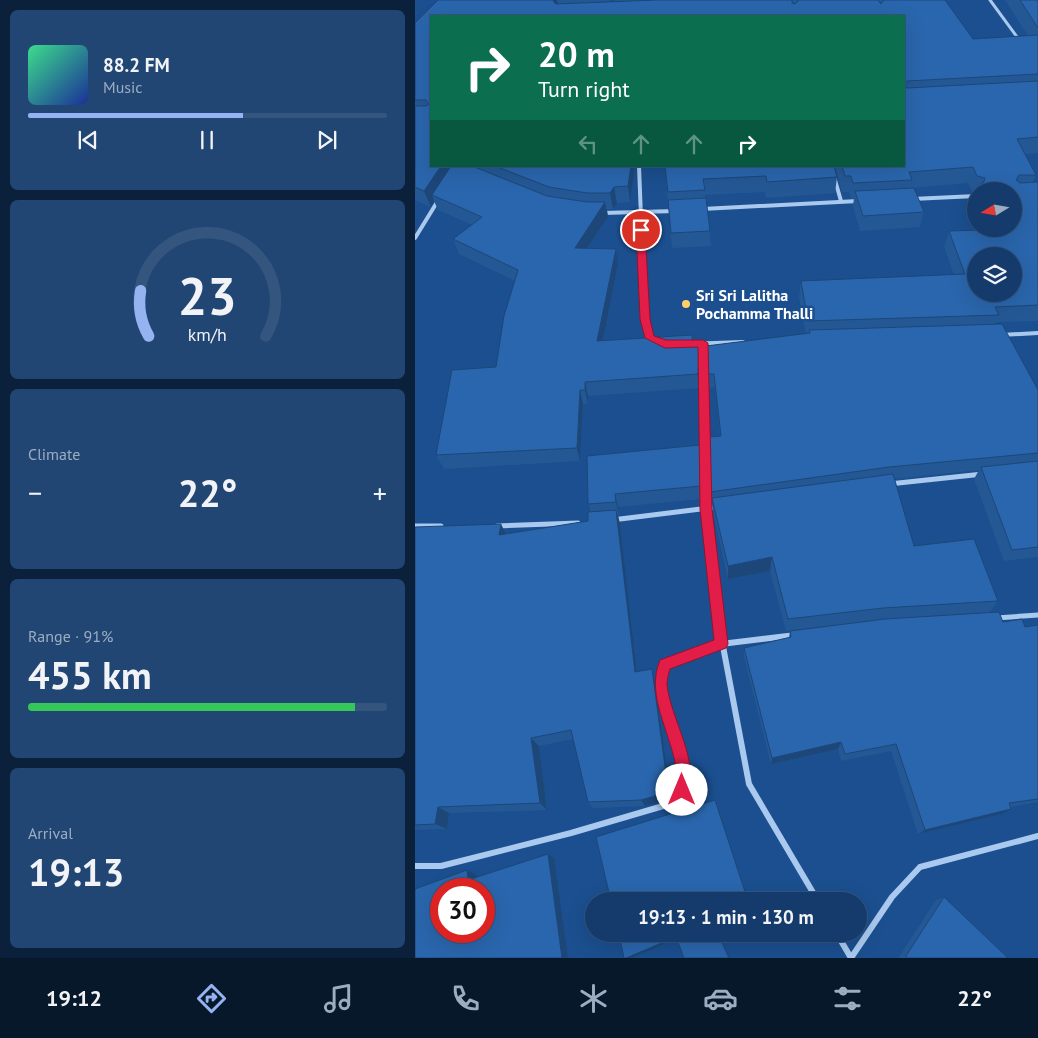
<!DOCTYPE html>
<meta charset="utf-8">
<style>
:root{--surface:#143b6b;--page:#214673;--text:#f1f3f6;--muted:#9dadc1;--line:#33557e;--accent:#95b2f1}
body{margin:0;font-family:"PT Sans",sans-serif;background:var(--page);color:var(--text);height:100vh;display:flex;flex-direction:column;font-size:19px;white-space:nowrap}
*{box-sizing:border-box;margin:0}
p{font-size:16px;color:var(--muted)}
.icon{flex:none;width:28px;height:28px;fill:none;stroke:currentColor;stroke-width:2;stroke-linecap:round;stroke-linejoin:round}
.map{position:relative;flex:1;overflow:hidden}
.details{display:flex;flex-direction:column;gap:10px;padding:10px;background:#0b203b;width:415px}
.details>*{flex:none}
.top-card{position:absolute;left:15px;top:15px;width:475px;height:152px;border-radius:0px;box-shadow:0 5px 20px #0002,0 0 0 1px var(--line);background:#0b6e4f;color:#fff;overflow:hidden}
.needle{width:32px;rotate:259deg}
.buttons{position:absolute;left:552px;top:182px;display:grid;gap:10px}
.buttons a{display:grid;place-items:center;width:55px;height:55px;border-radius:50%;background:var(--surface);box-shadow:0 5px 20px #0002,0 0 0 1px var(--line);font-size:25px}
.speed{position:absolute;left:15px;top:878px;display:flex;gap:10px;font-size:25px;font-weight:700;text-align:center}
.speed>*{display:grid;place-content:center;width:65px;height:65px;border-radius:50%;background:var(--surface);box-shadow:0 5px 20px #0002,0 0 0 1px var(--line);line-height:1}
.speed .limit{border:8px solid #d22;background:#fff;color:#111}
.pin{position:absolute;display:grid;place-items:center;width:42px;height:42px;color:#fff;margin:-21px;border:2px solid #fff;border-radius:50%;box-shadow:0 1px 5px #0007}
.me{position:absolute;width:55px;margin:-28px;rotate:0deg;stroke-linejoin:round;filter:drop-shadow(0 0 4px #0008)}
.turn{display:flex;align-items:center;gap:18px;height:105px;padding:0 25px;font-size:22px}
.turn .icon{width:65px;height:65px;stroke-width:2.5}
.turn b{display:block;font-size:35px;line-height:42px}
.lanes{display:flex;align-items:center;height:48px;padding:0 25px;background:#0003;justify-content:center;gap:25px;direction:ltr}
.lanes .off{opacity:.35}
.big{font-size:38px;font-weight:700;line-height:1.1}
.details .widget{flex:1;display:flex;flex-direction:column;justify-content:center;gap:8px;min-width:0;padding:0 18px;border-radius:8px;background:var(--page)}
.details .dial{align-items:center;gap:0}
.dial svg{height:130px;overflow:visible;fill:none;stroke:var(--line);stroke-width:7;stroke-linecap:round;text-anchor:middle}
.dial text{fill:var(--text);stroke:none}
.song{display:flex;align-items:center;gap:15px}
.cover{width:60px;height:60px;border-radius:8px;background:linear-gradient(135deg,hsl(150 70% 55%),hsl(230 70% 35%))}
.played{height:5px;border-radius:2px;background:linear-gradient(90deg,var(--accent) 60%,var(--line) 60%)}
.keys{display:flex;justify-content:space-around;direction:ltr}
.heat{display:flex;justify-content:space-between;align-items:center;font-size:28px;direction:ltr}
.charge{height:8px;border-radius:4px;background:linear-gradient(90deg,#34c759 91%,var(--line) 0)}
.trip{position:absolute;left:170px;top:892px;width:282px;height:50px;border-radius:25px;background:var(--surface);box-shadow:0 5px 20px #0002,0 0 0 1px var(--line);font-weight:700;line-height:50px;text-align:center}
.tabs{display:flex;height:80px;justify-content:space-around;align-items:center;background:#08182b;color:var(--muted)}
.tabs .icon{width:35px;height:35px}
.tabs .current{color:var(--accent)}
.tabs b{font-size:22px;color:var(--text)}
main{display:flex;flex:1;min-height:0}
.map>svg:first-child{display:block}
</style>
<main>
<section class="details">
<div class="widget">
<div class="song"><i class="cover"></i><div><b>88.2 FM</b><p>Music</p></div></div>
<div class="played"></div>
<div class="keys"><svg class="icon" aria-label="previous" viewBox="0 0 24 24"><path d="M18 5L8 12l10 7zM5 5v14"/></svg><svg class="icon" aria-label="pause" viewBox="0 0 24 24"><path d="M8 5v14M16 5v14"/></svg><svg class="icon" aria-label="next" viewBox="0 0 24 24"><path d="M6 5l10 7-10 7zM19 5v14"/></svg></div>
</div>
<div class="widget dial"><svg viewBox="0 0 100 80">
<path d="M14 69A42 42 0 1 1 86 69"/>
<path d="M14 69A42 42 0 0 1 9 41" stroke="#95b2f1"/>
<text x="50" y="56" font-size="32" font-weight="700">23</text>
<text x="50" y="72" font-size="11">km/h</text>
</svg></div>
<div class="widget"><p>Climate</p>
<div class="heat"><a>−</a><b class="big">22°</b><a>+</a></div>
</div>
<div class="widget"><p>Range · 91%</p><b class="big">455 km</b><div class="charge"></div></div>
<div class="widget"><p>Arrival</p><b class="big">19:13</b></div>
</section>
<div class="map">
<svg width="623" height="958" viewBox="0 0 623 958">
<rect width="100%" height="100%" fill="#1b4f8f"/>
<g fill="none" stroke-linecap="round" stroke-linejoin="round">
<path stroke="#a9c9ee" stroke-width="3" d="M575 0 605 41"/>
<g stroke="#a9c9ee" stroke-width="4">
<path d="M224 166 230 319 235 338 241 340"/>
<path d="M416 166 426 201"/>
<path d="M497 199 561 196"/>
<path d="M287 209 443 201"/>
<path d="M187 213 261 211"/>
<path d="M0 238 24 199"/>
<path d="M586 335 623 333"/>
<path d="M288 343V366"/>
<path d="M271 344 328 342"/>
</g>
<g stroke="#a9c9ee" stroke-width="5">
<path d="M288 364 291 509 304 626"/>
<path d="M474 484 568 474"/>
<path d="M197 520 302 507"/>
<path d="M0 526H26"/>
<path d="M82 526 163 523"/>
<path d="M581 618 623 615"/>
</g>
<g stroke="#a9c9ee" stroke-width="6">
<path d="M304 625 334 784 403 901"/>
<path d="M0 866H26L156 833 255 804 267 790 268 769 246 683 250 664 306 644 381 635"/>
<path d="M422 934 436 958"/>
<path d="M436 958 477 897 505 867 623 836"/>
</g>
</g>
<g fill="#245895">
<path d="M23 0H194V2H200V0H530L558 39 613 36 590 0H623V153L610 154 621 175 618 182H623V321L581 322 580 324 623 390V557L589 561 559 479 564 470 479 479 499 546 583 601 574 613 588 622 610 627 623 625V802L595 807 587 814 503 834 476 751 426 761 423 749 356 764 329 657V648L374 638 375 631 462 620 371 631 355 571 313 579 298 512 297 503 295 504 294 437 305 436 300 387 293 388 291 346 391 334 384 297 386 281 539 275 529 247 534 231 573 229H599V191H561V194L557 192 553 183 496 188 509 212 505 227 445 231 438 206 439 198 436 199 434 192H427L420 166H489V16H16V166H220L215 202 202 203 198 209H192L193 217 173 248 201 249 203 264 188 340 278 347 284 346V388L173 396V404H168L165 461 29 469 21 455 81 367 100 281 44 254 38 239 57 225 23 210 19 201 16 207 0 200V23Z"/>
<path d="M250 166 422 177 420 193 351 198 350 192 290 195 295 231 296 246 257 248Z"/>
<path d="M285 445 286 499 203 507 204 515H203L205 524 222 672 237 669 239 679 256 795 252 800 230 806 178 808 173 802 158 739 124 746 132 810 34 813 32 829 0 830V527L91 534 173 521 176 511 173 504Z"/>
<path d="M529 897 593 958H485L484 957 521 900Z"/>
</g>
<g fill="#1d4779">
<path d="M139 0H142L144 13 138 1Z"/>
<path d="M26 166H42L17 195 19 201 16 207 9 191Z"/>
<path d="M216 166H220L215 202 213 186Z"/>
<path d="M199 187 202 203 198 209 195 193Z"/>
<path d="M190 202 193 217 163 262 160 248Z"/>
<path d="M201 249 203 264 185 355 182 341Z"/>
<path d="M284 346V388L283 374Z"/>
<path d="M170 382 173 396V404L170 390Z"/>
<path d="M165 390 168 404 165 461 162 448Z"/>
<path d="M200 494 203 507 204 515 201 502Z"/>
<path d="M201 510 205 524 223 682 220 672Z"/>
<path d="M86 524 93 538 84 535Z"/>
<path d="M357 557 355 571 313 579V566Z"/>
<path d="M237 669 239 679 256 795 252 800 230 806 226 800Z"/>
<path d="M116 738 124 746 132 810 125 803Z"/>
<path d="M426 742 423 749 356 764 357 758Z"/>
<path d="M23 807 34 813 32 829 20 824Z"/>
<path d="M596 809 587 814 503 834 510 830Z"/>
<path d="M133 854 139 858 153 958H147Z"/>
<path d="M52 870 61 874 62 883 53 880Z"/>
<path d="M261 937 263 938 217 958H211Z"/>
</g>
<g fill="#2a66ad" stroke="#1d4779" fill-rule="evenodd">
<path d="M23 0H139L138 1 141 4 242 0H377V3L380 4 383 1V0H463L466 4 469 0H530L558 39 623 35V74L492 81 489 84 492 88 623 81V137L602 139 621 175H604L601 180 605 183 623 182V305L580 307 584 315 393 321 386 281 550 274 534 231 599 229V191H569L566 184 569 182 570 178 562 176 558 167 494 172 497 180 438 183 436 176H430L427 166H489V16H16V166H26L9 191 0 187V106H11L14 104 11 100H0V23ZM561 256H599V294H561Z"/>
<path d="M605 0H623V28Z"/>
<path d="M36 166H57L132 196 172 202H190L160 248 201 249 182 341 277 335 278 347 284 346 283 374 170 382V390H165L162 448 21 455 37 370 81 367 89 316 103 270 38 239 67 217 17 195Z"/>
<path d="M80 166H216L213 186 199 187 195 193H172L134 187Z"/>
<path d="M250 166H419L422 177 352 182 351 176 288 179 290 190 253 192Z"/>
<path d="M499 188 509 212 448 216 440 191Z"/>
<path d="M291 198 295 231 256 233 253 200Z"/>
<path d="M587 324 623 390V453L474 467 295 492 294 437 306 436 299 374H292L291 346 395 333 394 330Z"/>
<path d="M285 445 286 486 200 494 201 502 173 504 172 456Z"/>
<path d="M623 461V547L597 550 566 467Z"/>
<path d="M478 474 499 546 559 539 583 601 468 608 373 619 357 557 313 566 297 498Z"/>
<path d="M201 510 220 672 237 669 253 789 250 793 226 800 173 802 156 730 116 738 125 803 23 807 20 824 0 825V527L86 524 84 535 173 521V512Z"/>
<path d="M584 612 588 622 607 619 610 627 623 625V799L594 803 596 809 510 830 481 744 430 754 426 742 357 758 329 648 376 637 375 631 470 619Z"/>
<path d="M300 800 333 901H196L181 837Z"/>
<path d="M133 854 147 958H0V889L52 870 53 880ZM26 889H69V931H26Z"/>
<path d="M529 897 593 958H492L491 956Z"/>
<path d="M204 934H303L314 958H269L261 937 211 958H209Z"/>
</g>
<path fill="#e11d48" stroke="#92132f" d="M226 227 230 230 235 319 239 336 251 340H288L293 343 297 509 313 644 311 648 255 669C254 673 252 679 252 684 255 718 286 762 272 795L267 797 262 795C258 786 262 778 261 768 256 733 230 695 245 660L299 640 285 509 283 347 250 348 230 338 225 319 221 230Z"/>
<circle fill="#ffd166" stroke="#1b4f8f" stroke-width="2" cx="271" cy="304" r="5"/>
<g text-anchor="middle" stroke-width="5" stroke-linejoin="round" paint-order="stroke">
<g font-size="16" font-weight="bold" fill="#fff" stroke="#1b4f8f" text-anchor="start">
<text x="281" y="301">Sri Sri Lalitha<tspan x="281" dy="18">Pochamma Thalli</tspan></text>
</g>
</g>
</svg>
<div class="buttons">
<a><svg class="needle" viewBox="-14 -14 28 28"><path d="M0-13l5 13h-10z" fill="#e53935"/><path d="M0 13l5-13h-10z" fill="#9dadc1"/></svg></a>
<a><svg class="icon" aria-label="layers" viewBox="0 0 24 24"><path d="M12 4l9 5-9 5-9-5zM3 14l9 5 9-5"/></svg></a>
</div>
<div class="speed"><div class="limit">30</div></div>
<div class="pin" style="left:226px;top:230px;background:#d93025"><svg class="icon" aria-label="arrive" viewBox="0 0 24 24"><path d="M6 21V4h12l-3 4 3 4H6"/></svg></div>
<svg class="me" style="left:267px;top:790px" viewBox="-20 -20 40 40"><circle r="19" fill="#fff"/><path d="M0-13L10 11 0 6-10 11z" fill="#e11d48"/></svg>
<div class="trip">19:13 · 1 min · 130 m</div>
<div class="top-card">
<div class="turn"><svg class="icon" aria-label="right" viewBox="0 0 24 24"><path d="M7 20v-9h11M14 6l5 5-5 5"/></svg><div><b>20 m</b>Turn right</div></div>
<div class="lanes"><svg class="icon off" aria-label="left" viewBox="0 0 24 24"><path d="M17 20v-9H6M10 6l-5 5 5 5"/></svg><svg class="icon off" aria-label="ahead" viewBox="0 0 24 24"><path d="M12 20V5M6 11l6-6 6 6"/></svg><svg class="icon off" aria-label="ahead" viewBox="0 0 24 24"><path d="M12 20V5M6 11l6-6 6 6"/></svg><svg class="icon" aria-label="right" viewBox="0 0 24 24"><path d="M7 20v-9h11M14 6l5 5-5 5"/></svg></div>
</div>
</div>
</main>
<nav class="tabs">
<b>19:12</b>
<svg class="icon current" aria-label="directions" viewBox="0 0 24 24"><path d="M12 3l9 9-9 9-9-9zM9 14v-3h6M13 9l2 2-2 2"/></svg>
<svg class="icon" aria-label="music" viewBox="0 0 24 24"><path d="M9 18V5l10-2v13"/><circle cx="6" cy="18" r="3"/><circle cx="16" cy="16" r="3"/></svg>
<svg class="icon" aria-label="phone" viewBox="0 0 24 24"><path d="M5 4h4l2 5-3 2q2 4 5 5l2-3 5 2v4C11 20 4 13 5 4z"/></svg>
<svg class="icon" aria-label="climate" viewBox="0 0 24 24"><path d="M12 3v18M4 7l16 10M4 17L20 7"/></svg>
<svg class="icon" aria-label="car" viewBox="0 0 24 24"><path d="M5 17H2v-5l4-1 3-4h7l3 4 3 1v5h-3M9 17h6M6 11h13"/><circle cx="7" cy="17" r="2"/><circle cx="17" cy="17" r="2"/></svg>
<svg class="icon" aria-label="filters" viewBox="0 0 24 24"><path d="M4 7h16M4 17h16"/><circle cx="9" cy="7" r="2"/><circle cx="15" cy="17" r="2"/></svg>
<b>22°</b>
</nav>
